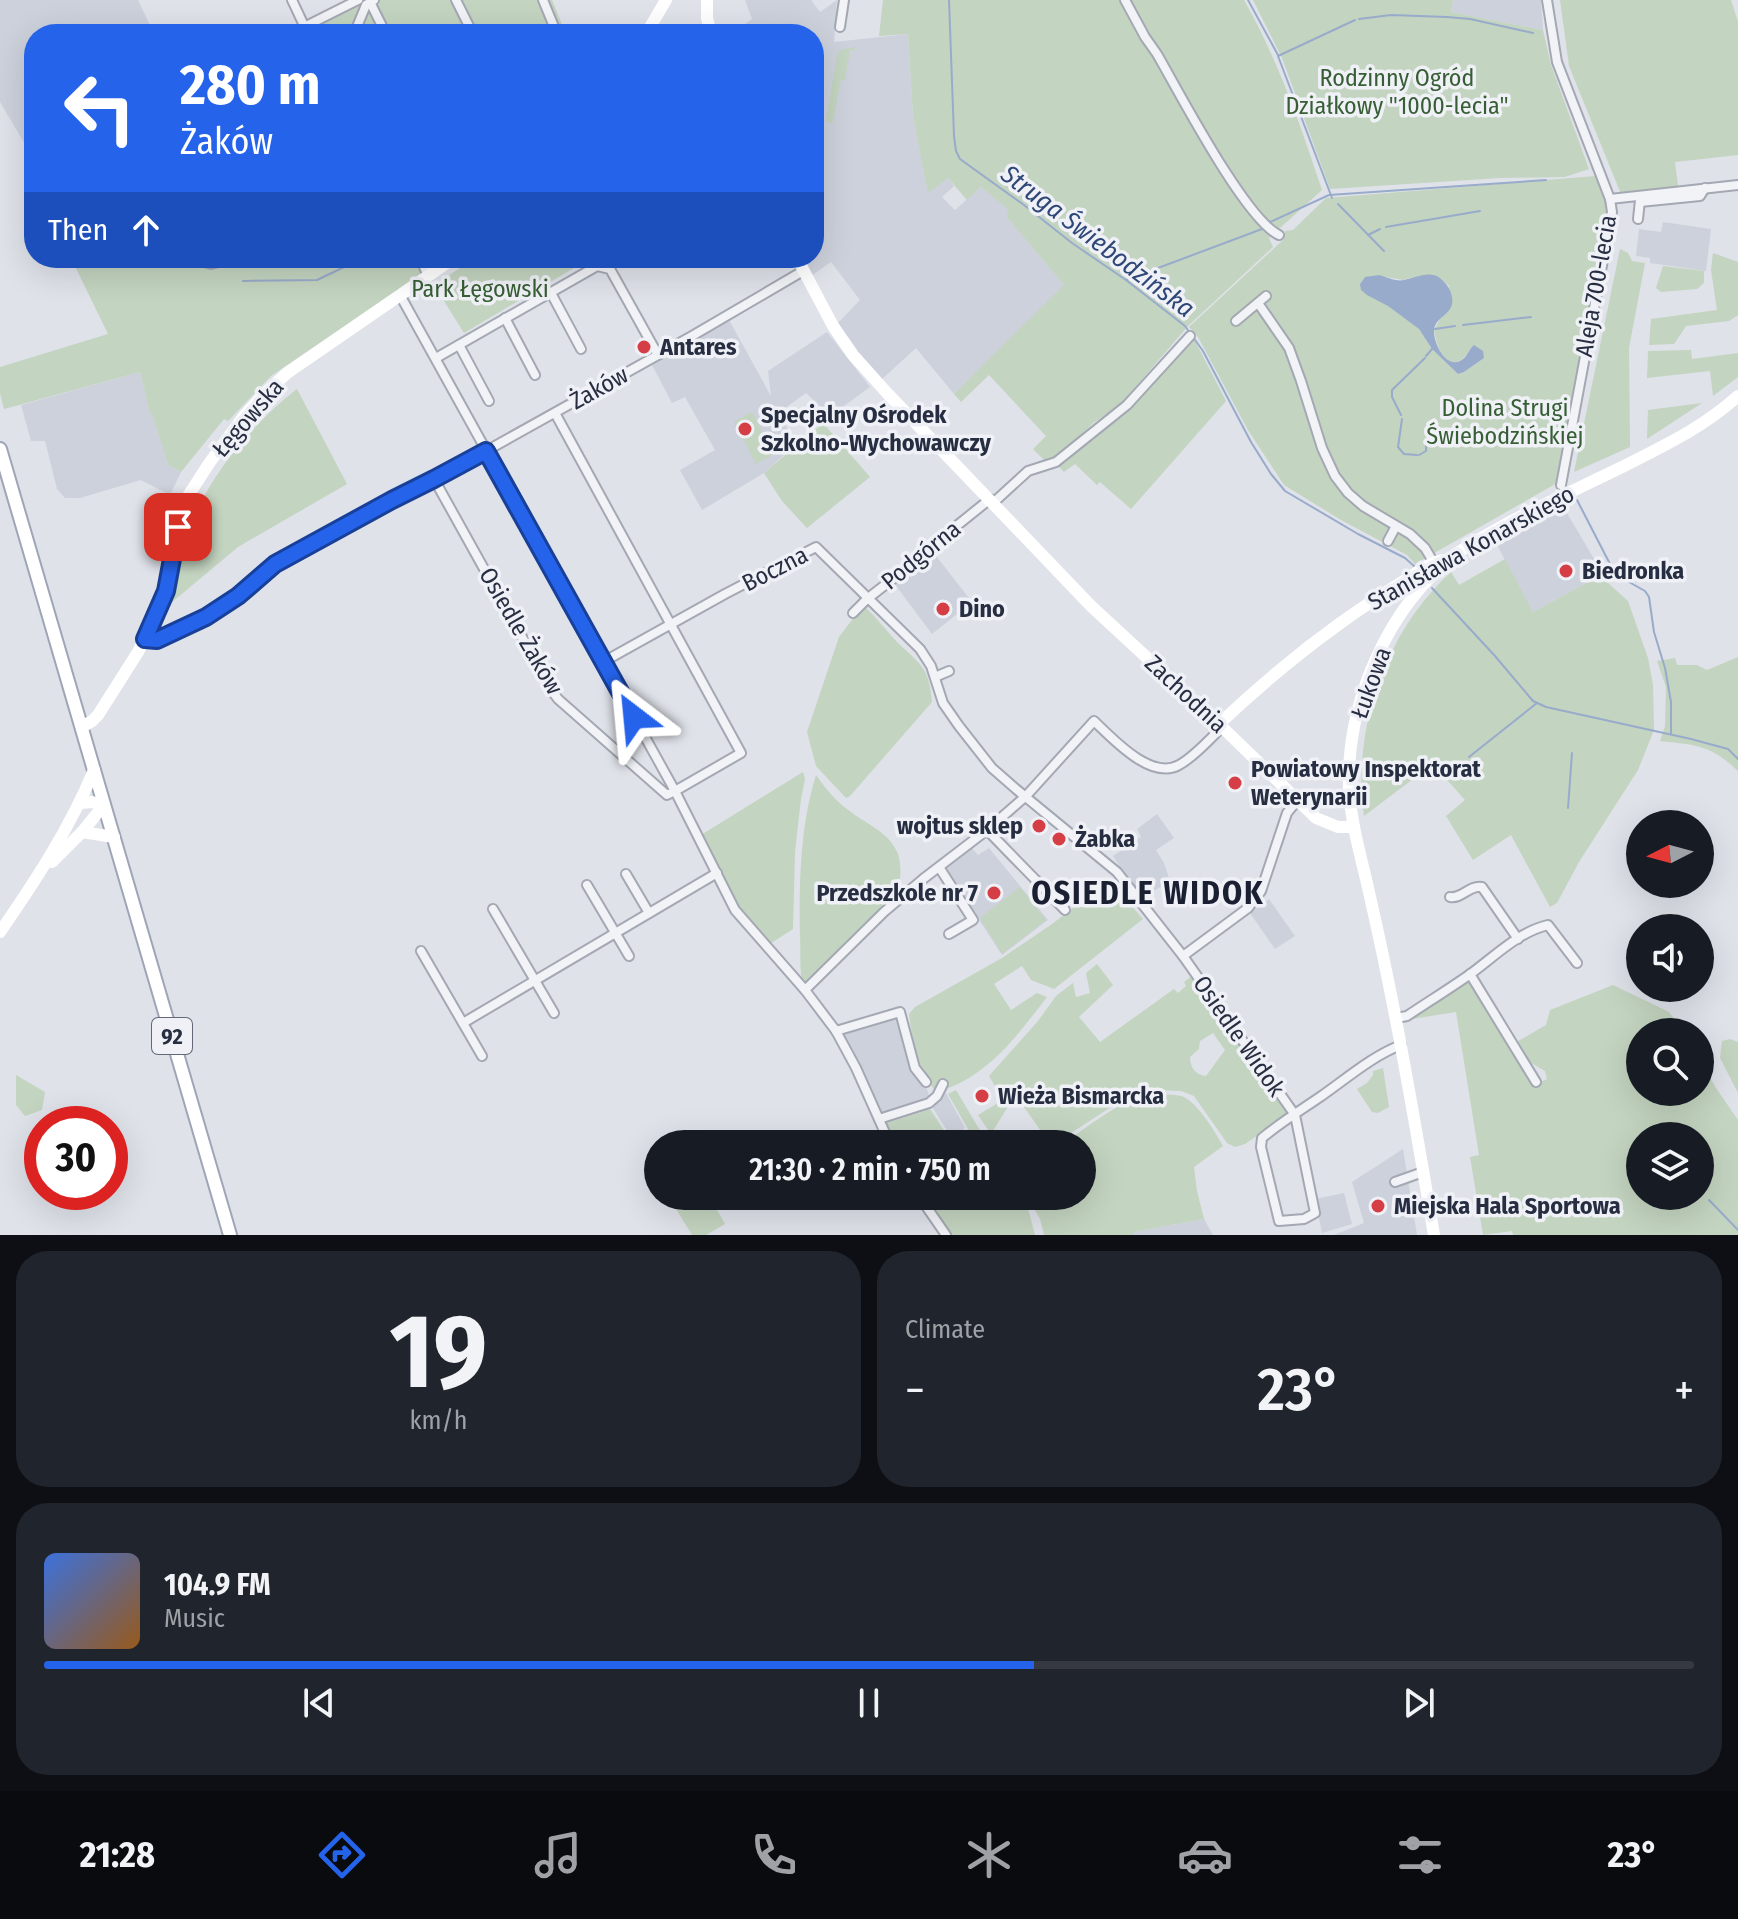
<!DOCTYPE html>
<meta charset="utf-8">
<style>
:root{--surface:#171b24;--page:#20242c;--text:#f1f3f6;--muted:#9ea1a6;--line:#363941;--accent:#2563eb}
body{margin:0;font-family:"Fira Sans Condensed",sans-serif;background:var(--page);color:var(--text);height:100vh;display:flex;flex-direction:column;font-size:30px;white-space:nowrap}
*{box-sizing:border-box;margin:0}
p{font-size:26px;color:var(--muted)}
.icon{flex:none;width:44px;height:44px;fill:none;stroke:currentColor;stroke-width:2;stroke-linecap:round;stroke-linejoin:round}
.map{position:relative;height:1235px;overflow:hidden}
.details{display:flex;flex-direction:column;gap:16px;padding:16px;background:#0d0f14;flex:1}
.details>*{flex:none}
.top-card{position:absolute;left:24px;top:24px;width:800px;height:244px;border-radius:32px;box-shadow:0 8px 32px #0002;background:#2563eb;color:#fff;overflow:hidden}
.needle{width:52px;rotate:264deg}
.tools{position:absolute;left:1626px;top:810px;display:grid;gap:16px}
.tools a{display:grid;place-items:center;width:88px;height:88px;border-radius:50%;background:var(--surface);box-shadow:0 8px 32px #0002;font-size:40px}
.speed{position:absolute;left:24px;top:1106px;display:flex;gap:16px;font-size:40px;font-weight:700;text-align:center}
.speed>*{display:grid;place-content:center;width:104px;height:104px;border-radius:50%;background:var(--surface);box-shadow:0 8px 32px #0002;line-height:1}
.speed .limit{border:12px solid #d22;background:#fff;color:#111}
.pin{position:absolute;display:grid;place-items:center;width:68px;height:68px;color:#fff;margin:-34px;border-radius:16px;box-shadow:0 4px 12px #0006}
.me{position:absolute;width:88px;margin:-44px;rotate:331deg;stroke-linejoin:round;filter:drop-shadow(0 0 6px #0008)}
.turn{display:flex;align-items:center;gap:28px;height:168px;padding:0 24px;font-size:36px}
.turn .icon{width:104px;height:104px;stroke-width:2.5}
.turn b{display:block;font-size:56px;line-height:68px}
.then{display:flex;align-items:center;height:76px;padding:0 24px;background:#0003;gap:16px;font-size:30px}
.big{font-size:60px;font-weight:600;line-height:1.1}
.details .card{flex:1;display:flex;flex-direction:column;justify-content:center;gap:12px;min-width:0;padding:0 28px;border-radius:32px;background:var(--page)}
.details .dial{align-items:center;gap:0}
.dial b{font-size:104px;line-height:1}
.song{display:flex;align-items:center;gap:24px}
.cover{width:96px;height:96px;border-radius:12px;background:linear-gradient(135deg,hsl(220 70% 55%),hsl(30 70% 35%))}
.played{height:8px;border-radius:4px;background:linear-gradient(90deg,var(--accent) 60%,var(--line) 60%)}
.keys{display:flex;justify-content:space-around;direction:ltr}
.heat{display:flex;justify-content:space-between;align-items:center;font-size:44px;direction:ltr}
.details .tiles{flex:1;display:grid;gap:16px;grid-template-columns:1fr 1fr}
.card:last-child{grid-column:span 2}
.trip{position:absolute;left:644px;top:1130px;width:452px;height:80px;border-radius:40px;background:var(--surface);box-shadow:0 8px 32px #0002;font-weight:600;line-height:80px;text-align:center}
.tabs{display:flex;height:128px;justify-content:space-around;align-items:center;background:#090b0e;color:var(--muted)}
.tabs .icon{width:56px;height:56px}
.tabs .selected{color:var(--accent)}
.tabs b{font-size:36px;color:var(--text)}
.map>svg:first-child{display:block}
</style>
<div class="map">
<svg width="1738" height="1235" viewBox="0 0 1738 1235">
<rect width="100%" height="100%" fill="#dfe2e9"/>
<g fill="#cdd1db">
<path d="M0 0H138L154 34H34V155L32 156 0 102Z"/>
<path d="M745 0H811L820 12 837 0 834 42 908 34 913 117 928 192 948 178 954 186 942 197 955 210 981 187 1010 210 1006 216 1065 286 954 394 916 348 880 381 836 325 860 300 831 262 811 276 803 258H814V34H731L752 19Z"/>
<path d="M1453 0H1541L1543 30 1451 12Z"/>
<path d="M1663 222 1711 229 1706 271 1650 263V258L1636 256 1639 229 1661 232Z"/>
<path d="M729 320 771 396 768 371 827 332 870 387 830 416 806 393 781 411 777 406 795 445 764 473 702 510 680 470 715 450 685 397 672 403 652 365Z"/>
<path d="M140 372 150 412H152L168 465 181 472 170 495 141 480 80 498H65L57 489 45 441H31L21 405Z"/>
<path d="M1564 508 1603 574 1533 612 1497 545Z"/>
<path d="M933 552 972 602 932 634 894 583Z"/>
<path d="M1157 814 1174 838 1156 850 1164 863 1170 881 1141 899 1113 856 1141 837 1137 829Z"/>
<path d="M972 848 978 855 989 848 1048 920 1002 955 946 869Z"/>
<path d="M1269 899 1295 936 1275 949 1250 913Z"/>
<path d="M898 1014 931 1100 880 1115 841 1031Z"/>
<path d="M946 1093 965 1128 951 1137 931 1105Z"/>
<path d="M1403 1149 1417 1235H1334L1364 1223 1352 1182Z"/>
<path d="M1344 1193 1352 1224 1322 1233 1315 1199Z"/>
<path d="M1204 1219 1213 1235H1134V1232Z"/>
</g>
<g fill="#c3d4c0" fill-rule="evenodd">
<path d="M364 0H552L566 34H299Z"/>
<path d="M883 0H1244C1278 60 1300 124 1322 190L1269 238 1273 247 1188 326 1120 405 1093 423 1063 453 1047 463 1033 449 1046 436 989 375 961 402 954 394 1064 285 1006 216 1009 210 981 187 967 200 948 178 928 193 913 117 908 34 879 36Z"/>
<path d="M1253 0H1453L1451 12 1543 30 1551 65 1589 169 1565 177 1500 178 1330 189 1282 58Z"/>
<path d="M1560 0H1731L1738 22V155L1675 162 1678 186 1621 194 1569 66Z"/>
<path d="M855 47V50H850L845 80H841L833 122 829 123 826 120 837 55 840 50Z"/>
<path d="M1596 176 1606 201 1607 225 1557 483 1415 564 1407 555 1341 520 1284 485 1248 430 1198 337 1189 327 1283 240 1285 231 1293 230 1326 198ZM1365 277H1386L1403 280 1409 278 1441 279 1449 286 1439 321 1434 330C1436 342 1443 371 1461 360 1467 356 1469 349 1474 345L1484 358 1464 372 1458 374 1432 349 1419 329 1360 284Z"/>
<path d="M1620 249 1628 253 1632 261 1645 263 1629 348 1630 447 1574 472Z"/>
<path d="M1713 253 1738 262V315L1729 321 1686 326 1674 344 1649 345 1651 319 1717 310 1711 270Z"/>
<path d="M71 258H445L271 376 228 421 224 419 181 472 168 465 152 413H150L140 372 4 409 0 393V367L108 334Z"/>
<path d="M475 258H591L464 333 434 285Z"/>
<path d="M1663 266 1704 271V283L1697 289 1661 292 1656 288Z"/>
<path d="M1193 337 1226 401 1131 509 1100 482 1097 485 1075 464 1064 472 1056 464 1085 442Z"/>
<path d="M1691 350 1692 359 1738 353V377L1713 396 1710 371 1647 378 1648 351Z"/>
<path d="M297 389 347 484 238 547 171 603C179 584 179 563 184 543 201 485 250 425 297 389Z"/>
<path d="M1702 403 1647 439 1648 410Z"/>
<path d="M752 412 774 454 756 464 734 422Z"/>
<path d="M823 423 870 477 807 528 782 501 764 473Z"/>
<path d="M1505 559 1533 612 1603 574 1607 582 1628 601 1648 658 1653 685 1654 730 1638 770 1579 862 1557 903 1550 907 1511 835 1473 860 1446 816 1465 800 1433 764 1364 816C1352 729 1385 632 1451 572L1459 585Z"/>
<path d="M865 607C876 617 885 629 895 640 919 664 929 665 932 702L850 796 846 798 816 766 807 732 839 637 861 608Z"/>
<path d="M1738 657V771C1711 745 1696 745 1660 741L1665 726 1666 687 1657 661 1675 658 1677 665H1697L1707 670Z"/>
<path d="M803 772 805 779 801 799 795 851 793 929 765 947 732 911 701 835Z"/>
<path d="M816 775C826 789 836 802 851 812 868 825 890 833 898 854 902 866 900 881 899 893L803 985C799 969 801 953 800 936 799 882 800 827 816 775Z"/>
<path d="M1109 880 1143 919 1054 989 1031 980 1022 966 994 984 1011 1010 1037 993 1047 997C1020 1032 991 1072 948 1088L946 1078 934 1089C917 1067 913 1042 909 1014L915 1007 1002 958 1052 924Z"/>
<path d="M1020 887 1046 920 1002 954 980 918Z"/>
<path d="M1097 964 1113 985 1079 1017 1100 1042 1174 989 1178 993 1186 986 1184 982 1193 975 1290 1113 1245 1144 1235 1147 1227 1143 1194 1096 1181 1091 1154 1090 1139 1092 1125 1098 1054 1144H1050L1024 1107 1009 1105 991 1134 978 1115 1003 1100 989 1076 1038 1021 1056 996 1073 983 1076 997 1090 993 1086 973ZM1213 1033 1225 1050 1206 1076C1195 1075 1190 1067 1190 1057L1199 1049 1200 1041Z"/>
<path d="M1470 979 1534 1085 1547 1079 1545 1071 1528 1061 1515 1043 1546 1025 1550 1010 1613 985 1669 1012 1685 1032H1640V1092H1700V1060L1716 1088 1738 1120V1235H1513L1512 1231 1483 1235 1470 1157 1479 1155 1456 1012 1412 1019 1463 980ZM1640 1136H1700V1196H1640Z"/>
<path d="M1730 1039 1738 1042V1093L1720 1058 1722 1041Z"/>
<path d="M1383 1068 1389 1107 1378 1113 1372 1112 1357 1089 1367 1083 1373 1075V1071Z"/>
<path d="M16 1075 45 1092 42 1110 25 1116 16 1105Z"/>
<path d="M956 1090 988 1144H894L884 1124 930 1109 949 1138 965 1133 968 1129 948 1094Z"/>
<path d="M1154 1094C1163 1095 1173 1094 1181 1096 1196 1100 1216 1133 1223 1146L1194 1167 1197 1191 1204 1219 1134 1232V1235H1044L1040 1219 1027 1196H1082V1144H1062C1090 1126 1121 1098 1154 1094Z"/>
<path d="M668 1196H709L725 1224 706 1235H692Z"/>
<path d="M926 1196H1020L1029 1212 1035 1235H949Z"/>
</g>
<path fill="#99abcb" d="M1379 275C1387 277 1396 282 1404 280 1415 278 1429 270 1440 278 1445 282 1449 287 1451 293 1458 315 1436 314 1434 330 1433 343 1447 372 1463 359 1468 355 1469 349 1474 345L1483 351 1484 358 1464 372 1458 374 1432 349 1419 329 1388 306 1367 295 1361 290 1360 284 1365 277Z"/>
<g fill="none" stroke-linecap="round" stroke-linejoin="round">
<g stroke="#99abcb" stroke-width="2">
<path d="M949 0 954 136 956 151 960 159 1024 205 1072 243 1126 280 1185 326 1203 351 1251 442 1271 474 1285 491 1358 534 1405 558 1414 566"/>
<path d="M1248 0 1278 55"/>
<path d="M1359 19 1391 15 1447 17 1470 19 1533 33"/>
<path d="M1332 198 1278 56 1355 20"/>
<path d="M1338 204 1384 251"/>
<path d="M1270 222 1329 195 1546 180"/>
<path d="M1386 227 1480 211"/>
<path d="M1368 235 1380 229"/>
<path d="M1126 280 1262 229"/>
<path d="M243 281 317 280 363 258"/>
<path d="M1463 325 1531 317"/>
<path d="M1435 329 1455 326"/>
<path d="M1426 356 1432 349"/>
<path d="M1401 415 1392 397V390L1425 358"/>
<path d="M1402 419 1398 447 1404 454 1417 455"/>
<path d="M1419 455 1426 451V445"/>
<path d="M1577 500 1610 564 1629 582 1645 591 1649 597 1654 632 1665 668 1671 702V734"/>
<path d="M1475 551 1543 513"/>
<path d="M1432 588 1495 656 1533 701 1546 707 1691 739 1728 749 1738 759"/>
<path d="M1469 757 1537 703"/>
<path d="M1568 808 1572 753"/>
<path d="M1709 1200 1738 1230"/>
</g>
<g stroke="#a4a8b3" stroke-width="12">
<g id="street">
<path d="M292 0 308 34"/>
<path d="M456 0 473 34"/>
<path d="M543 0 557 34"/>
<path d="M1125 0 1145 37 1157 54C1179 92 1245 219 1279 235"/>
<path d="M1547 0 1557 62 1610 199 1612 212 1561 485"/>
<path d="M370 2 386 34"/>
<path d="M840 27 844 0"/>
<path d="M290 34 358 0"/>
<path d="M354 34 366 5 374 0"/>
<path d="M1610 199 1738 185"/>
<path d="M1640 202 1700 196 1705 188"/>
<path d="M1638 219 1640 200"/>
<path d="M191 258 211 264 233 258"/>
<path d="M420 258 428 276"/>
<path d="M551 293 581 349"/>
<path d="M400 295 675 791 735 910 805 990"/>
<path d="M1258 303 1289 348 1301 381 1322 448 1335 476 1348 493 1363 506 1410 534 1425 548 1434 563"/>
<path d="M505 318 535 375"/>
<path d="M1236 321 1266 296"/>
<path d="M459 345 489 401"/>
<path d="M436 358 597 266 610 269 658 355"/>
<path d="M434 479 552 691 558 699 667 795 675 791 741 753 555 413"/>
<path d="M993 503 1028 471 1056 462 1127 405 1190 336"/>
<path d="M1388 541 1396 526"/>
<path d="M853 613 867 599 935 546 954 528 990 499"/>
<path d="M145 639 157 640 206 617 238 596 275 564 300 550 486 451 692 336 803 271"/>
<path d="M603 662 725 594 816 547 920 649 931 666 943 703 959 726 992 768 1016 789 1117 872 1183 956 1248 908 1261 891 1287 813 1297 801"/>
<path d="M935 677 949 671"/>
<path d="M987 830 1065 910"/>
<path d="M939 867 973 920 949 934"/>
<path d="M626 874 649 913"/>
<path d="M587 885 629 956"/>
<path d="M1450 897C1462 899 1469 885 1482 887L1518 939"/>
<path d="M493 909 554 1013"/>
<path d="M421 951 482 1056"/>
<path d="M1183 956 1295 1115 1315 1213 1304 1219 1279 1221 1261 1147 1262 1138C1280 1123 1301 1110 1320 1097 1346 1079 1372 1056 1401 1045"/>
<path d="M1470 974 1536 1082"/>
<path d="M1396 1018 1407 1016C1428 1002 1449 989 1469 975 1494 957 1518 932 1548 925L1577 963"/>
<path d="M463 1023 717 873"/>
<path d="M836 1031 900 1012 915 1068 926 1082"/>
<path d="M879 1119 929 1103 937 1096 943 1084"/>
<path d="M890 1144 856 1068 836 1031 805 990 884 912 923 879 987 830 1026 796 1094 721C1112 738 1151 781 1179 765 1194 757 1210 739 1222 727"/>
<path d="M1395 1182 1423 1172"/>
<path d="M919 1196 946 1235"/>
</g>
</g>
<g stroke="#9ea5b6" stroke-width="16">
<path id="primary" d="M0 449 230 1235"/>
</g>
<use href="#street" stroke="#f2f3f7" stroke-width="8"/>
<g stroke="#fff" stroke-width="12">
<path d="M707 0V18L711 34"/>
<path d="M646 34 666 0"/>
<path d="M797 258 833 326 853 355 887 393 1091 606 1222 727 1316 818 1338 827H1354"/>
<path d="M1219 724C1276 670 1339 620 1407 579 1418 572 1431 561 1445 560"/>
<path d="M82 727 92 721 98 715 138 652 163 601 171 573 180 517 186 499 210 462 244 416 262 396 287 373 454 258"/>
<path d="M80 803 92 802 104 805 82 832"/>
<path d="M52 862 82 832 114 837"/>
<path d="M0 932C36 880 70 828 94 770"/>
<path d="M1434 1235C1420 1152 1406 1068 1389 985 1382 950 1374 914 1366 879 1359 850 1351 820 1349 790 1346 702 1388 605 1459 552 1481 537 1504 525 1527 513 1558 498 1589 483 1620 468 1661 447 1703 428 1738 396"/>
</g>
<use href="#primary" stroke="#fff" stroke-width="12"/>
</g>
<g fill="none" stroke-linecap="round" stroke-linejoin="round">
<g stroke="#184099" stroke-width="20">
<path id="route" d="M178 527 166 591 145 639 157 640 206 617 238 596 275 564 392 500 434 479 486 451 634 717"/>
</g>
<use href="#route" stroke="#2563eb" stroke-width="14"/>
</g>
<g fill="#d43e44" stroke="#eff1f7" stroke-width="3">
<circle cx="644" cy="347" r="8"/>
<circle cx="745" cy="429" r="8"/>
<circle cx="1566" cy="571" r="8"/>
<circle cx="943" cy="609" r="8"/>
<circle cx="1235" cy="783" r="8"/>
<circle cx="1039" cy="826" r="8"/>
<circle cx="1059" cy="839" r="8"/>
<circle cx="994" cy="893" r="8"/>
<circle cx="982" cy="1096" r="8"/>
<circle cx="1378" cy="1206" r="8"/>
</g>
<g text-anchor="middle" stroke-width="7" stroke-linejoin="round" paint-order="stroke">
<rect fill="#eff1f7" stroke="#636878" stroke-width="2" x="152" y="1018" width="40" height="36" rx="6"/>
<g font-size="22" font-weight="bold" fill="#272e41">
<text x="172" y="1044">92</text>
</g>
<g font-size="24" fill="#375e34" stroke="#eff1f7">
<text x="1397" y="86">Rodzinny Ogród<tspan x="1397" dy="28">Działkowy "1000-lecia"</tspan></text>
<text x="480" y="297">Park Łęgowski</text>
<text x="1505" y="416">Dolina Strugi<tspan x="1505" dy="28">Świebodzińskiej</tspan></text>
</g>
<g font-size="24" fill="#272e41" stroke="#eff1f7">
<text transform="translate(1596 286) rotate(-80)" y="8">Aleja 700-lecia</text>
<text transform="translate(599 388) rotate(-29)" y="8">Żaków</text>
<text transform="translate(248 418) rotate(-49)" y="8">Łęgowska</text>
<text transform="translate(1471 548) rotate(-29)" y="8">Stanisława Konarskiego</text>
<text transform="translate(921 555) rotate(-39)" y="8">Podgórna</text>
<text transform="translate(775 569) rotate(-27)" y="8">Boczna</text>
<text transform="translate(521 631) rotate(60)" y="8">Osiedle Żaków</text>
<text transform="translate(1371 683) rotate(-70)" y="8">Łukowa</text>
<text transform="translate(1186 694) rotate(43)" y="8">Zachodnia</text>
<text transform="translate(1239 1036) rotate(55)" y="8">Osiedle Widok</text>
</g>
<g font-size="24" font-weight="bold" fill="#272e41" stroke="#eff1f7" text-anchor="start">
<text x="660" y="355">Antares</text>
<text x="761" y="423">Specjalny Ośrodek<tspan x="761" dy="28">Szkolno-Wychowawczy</tspan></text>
<text x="1582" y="579">Biedronka</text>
<text x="959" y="617">Dino</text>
<text x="1251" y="777">Powiatowy Inspektorat<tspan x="1251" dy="28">Weterynarii</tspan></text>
<text x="1023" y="834" text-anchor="end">wojtus sklep</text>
<text x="1075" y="847">Żabka</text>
<text x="978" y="901" text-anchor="end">Przedszkole nr 7</text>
<text x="998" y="1104">Wieża Bismarcka</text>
<text x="1394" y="1214">Miejska Hala Sportowa</text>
</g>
<g font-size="26" font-style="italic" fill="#2f4777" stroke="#eff1f7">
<text transform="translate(1098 241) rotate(37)" y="9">Struga Świebodzińska</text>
</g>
<g font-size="32" font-weight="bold" letter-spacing="2" fill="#1a1f32" stroke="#eff1f7">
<text x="1148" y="904">OSIEDLE WIDOK</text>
</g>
</g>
</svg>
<div class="tools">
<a><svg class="needle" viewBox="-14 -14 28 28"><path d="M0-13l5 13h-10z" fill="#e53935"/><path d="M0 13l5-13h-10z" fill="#9ea1a6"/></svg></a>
<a><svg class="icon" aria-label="sound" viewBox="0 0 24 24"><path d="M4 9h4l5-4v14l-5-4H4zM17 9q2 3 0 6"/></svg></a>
<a><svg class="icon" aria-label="search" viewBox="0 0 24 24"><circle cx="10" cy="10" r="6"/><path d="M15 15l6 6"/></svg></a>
<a><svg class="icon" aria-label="layers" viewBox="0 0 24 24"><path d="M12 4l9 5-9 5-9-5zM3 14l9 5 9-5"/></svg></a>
</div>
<div class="speed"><div class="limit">30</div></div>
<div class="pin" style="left:178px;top:527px;background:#d93025"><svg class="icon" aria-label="arrive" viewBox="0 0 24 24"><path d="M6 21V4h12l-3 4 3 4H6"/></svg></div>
<svg class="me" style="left:634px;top:717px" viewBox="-20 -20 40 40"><path d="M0-17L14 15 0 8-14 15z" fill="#2563eb" stroke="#fff" stroke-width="4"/></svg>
<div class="trip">21:30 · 2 min · 750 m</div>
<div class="top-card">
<div class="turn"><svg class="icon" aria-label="left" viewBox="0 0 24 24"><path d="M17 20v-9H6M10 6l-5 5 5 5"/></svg><div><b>280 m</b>Żaków</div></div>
<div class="then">Then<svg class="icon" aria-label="ahead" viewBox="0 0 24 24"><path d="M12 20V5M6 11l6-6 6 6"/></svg></div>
</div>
</div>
<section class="details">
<div class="tiles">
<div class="card dial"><b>19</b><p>km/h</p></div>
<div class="card"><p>Climate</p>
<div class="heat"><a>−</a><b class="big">23°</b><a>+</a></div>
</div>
<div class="card">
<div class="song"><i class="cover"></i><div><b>104.9 FM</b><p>Music</p></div></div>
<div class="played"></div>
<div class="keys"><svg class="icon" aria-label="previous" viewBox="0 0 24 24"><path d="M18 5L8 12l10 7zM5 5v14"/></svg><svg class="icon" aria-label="pause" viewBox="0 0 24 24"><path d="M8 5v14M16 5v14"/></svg><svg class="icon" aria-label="next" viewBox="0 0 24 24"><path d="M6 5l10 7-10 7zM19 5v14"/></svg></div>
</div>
</div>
</section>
<nav class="tabs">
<b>21:28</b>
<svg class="icon selected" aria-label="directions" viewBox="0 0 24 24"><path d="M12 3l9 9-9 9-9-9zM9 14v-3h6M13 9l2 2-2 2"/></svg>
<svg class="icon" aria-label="music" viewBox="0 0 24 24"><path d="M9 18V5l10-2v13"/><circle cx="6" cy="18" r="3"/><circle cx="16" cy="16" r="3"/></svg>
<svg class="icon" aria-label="phone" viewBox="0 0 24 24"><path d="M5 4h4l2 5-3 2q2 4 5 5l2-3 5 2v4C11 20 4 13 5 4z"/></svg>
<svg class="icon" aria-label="climate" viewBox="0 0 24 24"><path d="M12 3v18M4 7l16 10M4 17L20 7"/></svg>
<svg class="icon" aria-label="car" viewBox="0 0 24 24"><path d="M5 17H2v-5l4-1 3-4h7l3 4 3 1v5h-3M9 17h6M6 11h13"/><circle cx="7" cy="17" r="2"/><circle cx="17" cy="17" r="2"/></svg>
<svg class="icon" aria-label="filters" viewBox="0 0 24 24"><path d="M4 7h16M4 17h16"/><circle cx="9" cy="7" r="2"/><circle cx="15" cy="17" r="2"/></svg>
<b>23°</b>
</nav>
